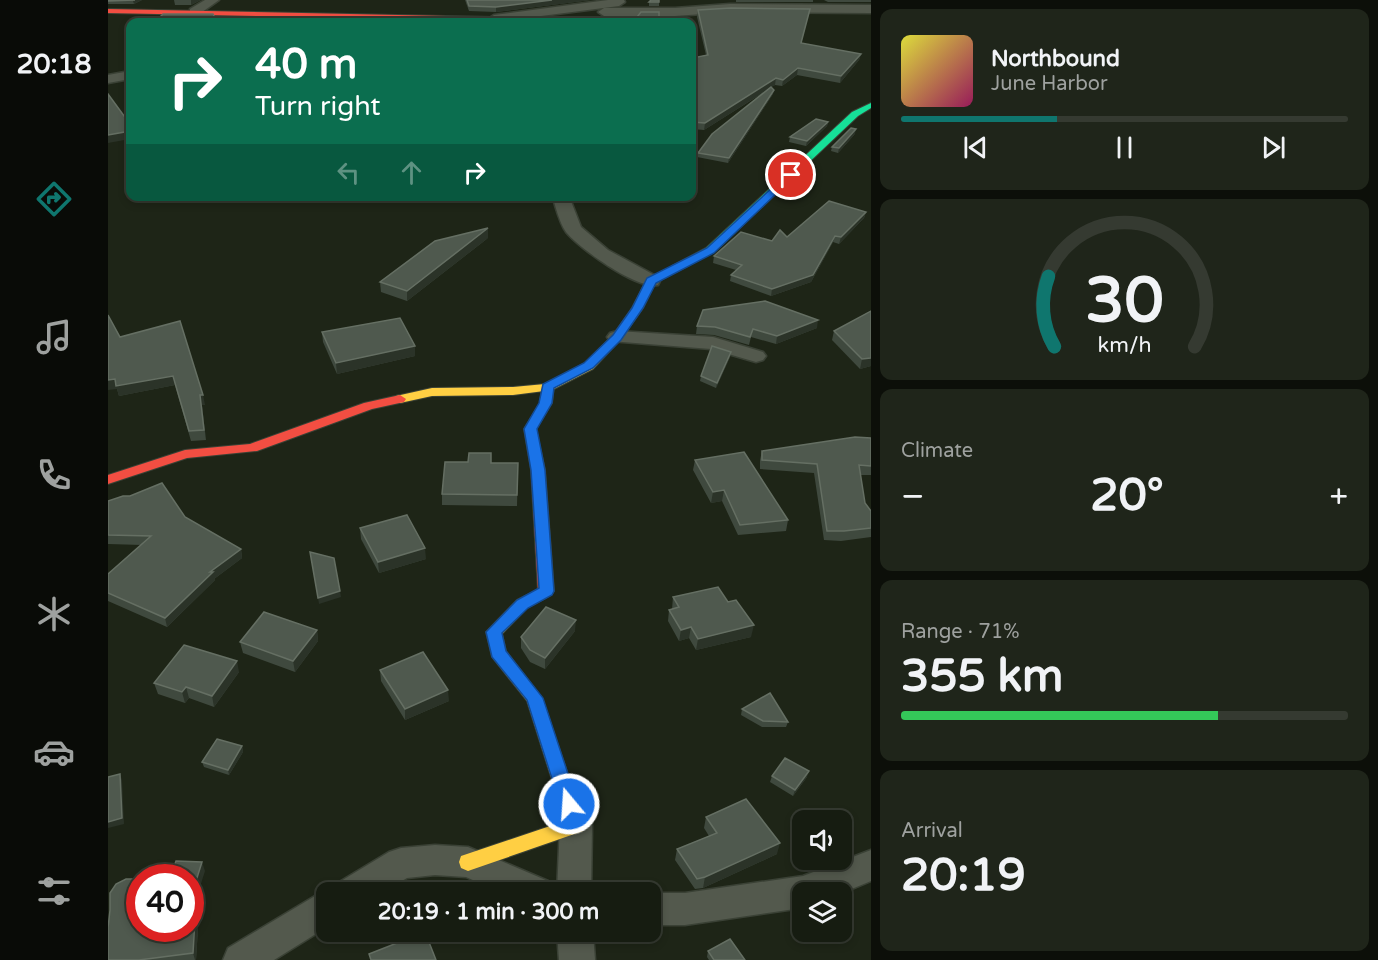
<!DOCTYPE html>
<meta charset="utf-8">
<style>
:root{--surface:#161c11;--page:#1f251a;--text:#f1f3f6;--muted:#9ea19f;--line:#353a31;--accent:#0f766e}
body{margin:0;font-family:"Varela Round",sans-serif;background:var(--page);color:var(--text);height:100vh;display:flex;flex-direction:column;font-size:22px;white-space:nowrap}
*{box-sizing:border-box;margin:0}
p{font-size:20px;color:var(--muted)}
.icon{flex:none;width:33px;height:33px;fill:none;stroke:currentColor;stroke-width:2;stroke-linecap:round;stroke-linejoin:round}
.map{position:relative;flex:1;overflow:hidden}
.side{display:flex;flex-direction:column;gap:9px;padding:9px;background:#0c0f09;width:507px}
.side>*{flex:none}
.banner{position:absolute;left:18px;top:18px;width:570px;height:183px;border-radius:12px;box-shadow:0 3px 9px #0003,0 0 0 2px var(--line);background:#0b6e4f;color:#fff;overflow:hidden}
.fabs{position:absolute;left:684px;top:810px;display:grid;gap:12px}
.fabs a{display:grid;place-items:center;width:60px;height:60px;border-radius:12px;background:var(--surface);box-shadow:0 3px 9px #0003,0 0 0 2px var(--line);font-size:30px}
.speed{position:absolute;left:18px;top:864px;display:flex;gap:12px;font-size:30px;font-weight:700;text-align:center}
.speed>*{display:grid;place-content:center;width:78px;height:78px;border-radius:50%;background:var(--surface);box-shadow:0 3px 9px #0003,0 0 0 2px var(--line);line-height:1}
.speed .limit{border:9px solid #d22;background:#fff;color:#111}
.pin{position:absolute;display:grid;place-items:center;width:51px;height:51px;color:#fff;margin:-26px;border:3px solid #fff;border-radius:50%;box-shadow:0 2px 6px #0007}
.me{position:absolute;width:66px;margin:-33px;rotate:342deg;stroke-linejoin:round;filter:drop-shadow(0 0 4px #0008)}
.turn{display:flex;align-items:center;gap:21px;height:126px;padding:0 30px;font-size:27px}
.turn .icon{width:78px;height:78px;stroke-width:2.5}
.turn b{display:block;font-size:42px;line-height:51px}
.lanes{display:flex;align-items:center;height:57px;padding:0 30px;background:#0003;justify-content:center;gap:30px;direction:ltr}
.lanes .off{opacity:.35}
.big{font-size:45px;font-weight:800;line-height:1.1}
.side .card{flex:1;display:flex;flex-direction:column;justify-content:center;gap:9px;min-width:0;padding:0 21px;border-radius:12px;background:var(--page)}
.side .dial{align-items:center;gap:0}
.dial svg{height:156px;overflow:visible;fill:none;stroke:var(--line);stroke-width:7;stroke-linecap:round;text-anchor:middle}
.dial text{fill:var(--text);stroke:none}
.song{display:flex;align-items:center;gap:18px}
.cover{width:72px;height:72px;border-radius:9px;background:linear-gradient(135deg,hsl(60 70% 55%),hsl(330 70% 35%))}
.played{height:6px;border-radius:3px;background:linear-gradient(90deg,var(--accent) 35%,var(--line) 35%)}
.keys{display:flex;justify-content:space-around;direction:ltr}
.heat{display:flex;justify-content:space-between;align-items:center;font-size:33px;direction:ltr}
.charge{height:9px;border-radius:4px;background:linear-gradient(90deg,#34c759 71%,var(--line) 0)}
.trip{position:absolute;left:208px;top:882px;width:345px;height:60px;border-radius:12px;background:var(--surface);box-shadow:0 3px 9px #0003,0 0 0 2px var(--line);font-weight:800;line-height:60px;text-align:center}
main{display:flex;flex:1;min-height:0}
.tab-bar{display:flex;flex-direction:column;width:108px;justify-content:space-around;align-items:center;background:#090b07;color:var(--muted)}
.tab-bar .icon{width:42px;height:42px}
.tab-bar .selected{color:var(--accent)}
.tab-bar b{font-size:27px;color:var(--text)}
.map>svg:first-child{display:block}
</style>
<main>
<nav class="tab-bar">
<b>20:18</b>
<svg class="icon selected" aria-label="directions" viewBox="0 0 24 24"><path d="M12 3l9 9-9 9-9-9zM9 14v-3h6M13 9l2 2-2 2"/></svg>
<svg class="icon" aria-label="music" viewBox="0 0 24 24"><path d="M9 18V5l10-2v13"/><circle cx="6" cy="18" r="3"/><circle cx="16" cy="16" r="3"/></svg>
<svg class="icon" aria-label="phone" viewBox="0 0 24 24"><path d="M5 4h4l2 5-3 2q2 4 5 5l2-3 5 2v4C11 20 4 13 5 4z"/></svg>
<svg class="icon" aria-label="climate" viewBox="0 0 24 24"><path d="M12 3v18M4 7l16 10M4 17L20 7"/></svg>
<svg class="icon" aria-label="car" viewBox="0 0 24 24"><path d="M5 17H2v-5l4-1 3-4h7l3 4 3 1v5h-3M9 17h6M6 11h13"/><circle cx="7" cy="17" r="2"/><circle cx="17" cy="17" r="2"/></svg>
<svg class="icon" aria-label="filters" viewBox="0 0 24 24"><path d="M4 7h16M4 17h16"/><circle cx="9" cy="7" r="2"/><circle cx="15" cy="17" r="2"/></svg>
</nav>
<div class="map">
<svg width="763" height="960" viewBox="0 0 763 960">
<rect width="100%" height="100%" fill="#1e2517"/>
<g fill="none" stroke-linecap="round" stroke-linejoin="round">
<g stroke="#3a4135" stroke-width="3">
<g id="street">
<path d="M97 0H111L90 15H82V9Z"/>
<path d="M500 0H516L517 2 511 6 387 22 380 19 386 15Z"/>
<path d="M622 4 763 5V13L622 12 567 16H496L490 12 496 8H567Z"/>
<path d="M22 71V79L0 83V75Z"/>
<path d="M444 196H461L473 227 500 250 550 277 552 281 550 285C529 290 471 248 458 232 451 222 448 207 444 196Z"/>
<path d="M509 331 605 337 655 352 658 356 655 360 648 362 603 349 502 341 499 337 502 333Z"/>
<path d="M468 811 480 815 484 825 483 892H449L452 825 456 815Z"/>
<path d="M327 845 360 847 440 881 445 892H392L358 877 327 875 299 878 275 892H228L233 881 281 852 293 848Z"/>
<path d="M763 850V881L734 893 694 892V908L577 925H543V893H577L695 876Z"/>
<path d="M219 892H221H219V927L166 960H115L120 948 207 896Z"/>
<path d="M449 932H485L487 960H451Z"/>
</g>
</g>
<g stroke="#3a4135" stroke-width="2">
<path id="fast" d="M763 103V108L750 116 606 252 572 270H564V266L598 248 744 112Z"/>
</g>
<g stroke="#3a4135" stroke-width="2">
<g id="slow">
<path d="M568 265 572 266V270L547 283 535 308 513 339 485 369 444 390 405 395 324 396 292 403 286 399 288 396 324 388 405 387 437 384 477 363 505 335 524 308 539 279Z"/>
<path d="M438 586 443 587 446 591 443 595 419 608 394 634 398 651 434 698 477 825 475 831 360 871 353 868 351 862 353 856 457 821 419 701 384 657 378 632 409 600Z"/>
</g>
</g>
<g stroke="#3a4135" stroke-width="2">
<g id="jam">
<path d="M0 9 386 17 389 19 386 21 0 13Z"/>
<path d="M440 383 446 387 444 403 428 429 437 470 446 591 443 595H433L430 591 423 470 416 429 432 403 434 387Z"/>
<path d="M292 395 298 399 296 402 264 409 149 451 79 458 0 484V475L77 450 142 444 256 403Z"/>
</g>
</g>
<use href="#street" fill="#53594d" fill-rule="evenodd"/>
<use href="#fast" fill="#16e098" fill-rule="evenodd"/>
<use href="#slow" fill="#ffcf43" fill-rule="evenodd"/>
<use href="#jam" fill="#f24e42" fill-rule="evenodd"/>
</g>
<g fill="#3f493e">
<path d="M0 0H34L26 4H0Z"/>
<path d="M66 0H93L83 5H67Z"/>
<path d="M357 0H483L388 12 361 11Z"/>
<path d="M551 0V6H541V2Z"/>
<rect x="628" y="0" width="77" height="2"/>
<path d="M716 0H763V2H720Z"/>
<path d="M702 9 693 44 753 54 751 60 732 83 689 75 674 86 667 85 663 87 665 94 620 163 589 157 590 153 658 91 596 130 584 129V58L598 55 589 17 590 10Z"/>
<path d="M720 122 719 126 698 146 681 142 682 137Z"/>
<path d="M747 134 730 153 723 151 724 147Z"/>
<path d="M758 212 756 218 731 244 725 242 703 282 663 296 622 281 623 275 628 270 605 263 606 256 679 237Z"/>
<path d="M380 238 299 301 273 292 272 282Z"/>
<path d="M589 326 709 328 668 344 643 337 641 345 606 335 588 334Z"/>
<path d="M726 331 763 366 752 369 724 340Z"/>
<path d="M214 332 307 356 229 374 215 342Z"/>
<path d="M12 337 97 405H94L98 440 83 441 67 385 11 396 9 389Z"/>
<path d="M623 352 622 357 608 388 592 381 593 376Z"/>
<path d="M763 438V475H752L757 503 763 511V537L733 541 716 540 706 473 652 469V460L654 451Z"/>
<path d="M587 460 680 520 678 531 630 535 614 501 603 503 585 470Z"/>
<path d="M383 463H410L409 506 334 505V494Z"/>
<path d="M0 501 77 517 133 549 134 558 106 579 107 580 59 627 0 601V574L34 545 0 544Z"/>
<path d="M252 528 318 559 271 573 253 539Z"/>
<path d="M565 597 643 637 588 650 581 638 571 641 560 621 561 610 564 609Z"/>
<path d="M209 630 210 641 187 672 135 653 132 642Z"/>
<path d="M467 631 437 669 422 662 413 648V637Z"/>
<path d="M272 670 341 701 297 720 273 681Z"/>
<path d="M131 672 106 707 81 698 77 703 50 694 46 683Z"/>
<path d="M634 709 680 722 678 727H654L633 715Z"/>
<path d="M134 746 135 752 121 775 96 767 94 762Z"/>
<path d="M664 776 699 777 685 796 662 782Z"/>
<path d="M598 817 669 854 595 888 587 889 567 860 569 849 601 836 596 828Z"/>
<path d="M32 928H90L88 960H0Z"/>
<path d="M600 951 637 960H601L599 957Z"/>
</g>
<g fill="#2b3328">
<path d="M27 0H34L26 4 25 1Z"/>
<path d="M83 0H93L83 5Z"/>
<path d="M444 0H483L388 12V7Z"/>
<path d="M753 54 751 60 732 83 733 76Z"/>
<path d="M690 68 689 75 674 86 675 80Z"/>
<path d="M668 78 667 85 596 130 597 123Z"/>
<path d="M666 90 665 94 620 163 621 158Z"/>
<path d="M720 122 719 126 698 146 699 141Z"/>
<path d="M748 129 747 134 730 153 731 148Z"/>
<path d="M22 131V139L0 143V135Z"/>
<path d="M758 212 756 218 731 244 733 237Z"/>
<path d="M380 228V238L299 301V291Z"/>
<path d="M727 236 725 242 703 282 663 296 664 289Z"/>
<path d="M710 320 709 328 668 344 669 336Z"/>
<path d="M307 346V356L229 374 228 363Z"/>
<path d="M623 352 622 357 608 388 609 383Z"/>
<path d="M763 358V366L752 369 754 359Z"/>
<path d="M65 376 67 385 11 396 9 389 0 390V380L7 379Z"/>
<path d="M92 395H95L97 405H94L98 440Z"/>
<path d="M616 490 614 501 603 503 605 492Z"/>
<path d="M317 548 318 559 271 573 270 562Z"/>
<path d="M133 549 134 558 106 579 107 580 59 627 57 618 102 572Z"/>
<path d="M232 591 233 597 211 604 210 598Z"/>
<path d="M468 620 467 631 437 669V658Z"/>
<path d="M646 625 643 637 588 650 590 639Z"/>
<path d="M583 627 581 638 571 641 573 630Z"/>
<path d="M209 630 210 641 187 672 185 661Z"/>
<path d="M129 661 131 672 106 707 104 696Z"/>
<path d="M78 687 81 698 77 703 74 692Z"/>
<path d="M340 690 341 701 297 720V709Z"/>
<path d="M134 746 135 752 121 775 120 770Z"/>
<path d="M701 771 699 777 685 796 687 790Z"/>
<path d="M12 774 14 780 16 824 0 828V822Z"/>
<path d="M672 843 669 854 595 888 597 877Z"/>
<path d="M94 862 97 871 82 918V900Z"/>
<path d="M87 919 90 928 88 960H87L85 953Z"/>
</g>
<g fill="#4f594e" stroke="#656f63" stroke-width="1.5">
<path d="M0 0H27L0 1Z"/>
<path d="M359 0H444L388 7 361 6Z"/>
<path d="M543 0H551V2H541Z"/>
<path d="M623 8 702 9 693 43 753 54 733 76 690 68 675 80 668 78 597 123 584 122V58L600 55 590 10Z"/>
<path d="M533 12H551V22H525Z"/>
<path d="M55 14H105L109 22H47Z"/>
<path d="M663 87 666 90 621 158 590 153 604 134Z"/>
<path d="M0 94 22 124V131L0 135Z"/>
<path d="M708 119 720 122 699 141 682 137Z"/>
<path d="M743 128 748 129 731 148 724 147Z"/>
<path d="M721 201 758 212 733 237 727 236 705 275 664 289 623 275 634 265 606 256 633 232 664 241 672 230 679 237Z"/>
<path d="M380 228 299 291 272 282 327 241Z"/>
<path d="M657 301 710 320 669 336 645 329 642 337 607 327 589 326 595 310Z"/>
<path d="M763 311V358L754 359 726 331Z"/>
<path d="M0 315 12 337 72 321 95 395H92L96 430 81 431 65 376 8 386 7 379 0 380Z"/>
<path d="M292 318 307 346 228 363 214 332Z"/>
<path d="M604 346 623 352 609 383 593 376Z"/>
<path d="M747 437 763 438V466L751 465 757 503 763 511V528L736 531H719L709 464 654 460V451Z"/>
<path d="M636 452 680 520 632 525 616 490 605 492 587 460Z"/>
<path d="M361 453H383V463H410L409 495 334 494 337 462H360Z"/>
<path d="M54 483 77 517 133 549 102 572H105L57 618 0 593V574L43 536 0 535V501L15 496H22Z"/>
<path d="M299 515 317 548 270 562 252 528Z"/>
<path d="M202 552 226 558 232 591 210 598Z"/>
<path d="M610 587 620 602 628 600 646 625 590 639 583 627 573 630 561 610 571 607 565 597Z"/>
<path d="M438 607 468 620 437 658 422 650 413 637Z"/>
<path d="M156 612 209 630 185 661 132 642Z"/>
<path d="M76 645 129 661 104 696 78 687 74 692 46 683Z"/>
<path d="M315 652 340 690 297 709 272 670Z"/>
<path d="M662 693 680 722 655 721 634 709Z"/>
<path d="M109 739 134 746 120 770 94 762Z"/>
<path d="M677 758 701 771 687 790 664 776Z"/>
<path d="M12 774 14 818 0 822V777Z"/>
<path d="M638 799 672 843 597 877 589 879 569 849 609 833 598 817Z"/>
<path d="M68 861 94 862 82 900V878H62Z"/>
<path d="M18 879H28L32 882V928H82V919H87L85 953 31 960H0V928L2 910V893L8 884Z"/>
<path d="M317 932 328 960H263L261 954Z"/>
<path d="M622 939 637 960H606L600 951Z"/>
</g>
<path fill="#1a73e8" stroke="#114b97" stroke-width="1.5" d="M680 173 688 175 606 253 548 283 535 308 513 340 485 368 446 388 444 403 429 429 437 470 446 591 444 595 420 608 394 633 398 651 435 698 470 804 468 809 461 812 455 809 452 804 419 700 384 657 378 632 409 600 431 588 423 470 416 429 431 403 435 384 476 363 505 335 524 308 539 278 599 248Z"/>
</svg>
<div class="fabs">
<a><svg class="icon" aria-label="sound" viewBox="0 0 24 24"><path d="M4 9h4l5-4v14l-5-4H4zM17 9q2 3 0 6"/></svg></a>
<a><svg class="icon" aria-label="layers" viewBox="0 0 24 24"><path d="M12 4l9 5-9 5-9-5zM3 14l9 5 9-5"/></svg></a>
</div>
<div class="speed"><div class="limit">40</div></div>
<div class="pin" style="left:683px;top:175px;background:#d93025"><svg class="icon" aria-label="arrive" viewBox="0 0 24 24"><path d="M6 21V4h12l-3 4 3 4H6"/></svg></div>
<svg class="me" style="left:461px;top:804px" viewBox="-20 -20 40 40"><circle r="17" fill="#1a73e8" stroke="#fff" stroke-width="3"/><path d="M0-11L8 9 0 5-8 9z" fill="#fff"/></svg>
<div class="trip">20:19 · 1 min · 300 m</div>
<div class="banner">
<div class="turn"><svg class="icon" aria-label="right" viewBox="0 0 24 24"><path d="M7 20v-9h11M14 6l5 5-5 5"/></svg><div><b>40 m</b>Turn right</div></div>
<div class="lanes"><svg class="icon off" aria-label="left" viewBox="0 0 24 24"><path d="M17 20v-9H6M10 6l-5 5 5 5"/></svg><svg class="icon off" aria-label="ahead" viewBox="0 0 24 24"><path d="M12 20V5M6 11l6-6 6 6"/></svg><svg class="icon" aria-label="right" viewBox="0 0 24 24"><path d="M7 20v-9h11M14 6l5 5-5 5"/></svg></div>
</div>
</div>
<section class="side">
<div class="card">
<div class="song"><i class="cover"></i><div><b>Northbound</b><p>June Harbor</p></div></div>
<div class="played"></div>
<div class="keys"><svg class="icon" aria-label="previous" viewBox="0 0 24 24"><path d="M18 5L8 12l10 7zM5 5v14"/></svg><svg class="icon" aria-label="pause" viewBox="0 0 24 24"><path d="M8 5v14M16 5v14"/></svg><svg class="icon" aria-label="next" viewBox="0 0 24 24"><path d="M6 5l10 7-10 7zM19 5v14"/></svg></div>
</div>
<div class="card dial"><svg viewBox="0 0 100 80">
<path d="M14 69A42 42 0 1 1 86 69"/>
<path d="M14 69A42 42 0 0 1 11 33" stroke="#0f766e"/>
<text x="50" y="56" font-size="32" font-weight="700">30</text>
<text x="50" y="72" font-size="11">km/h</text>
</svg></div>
<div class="card"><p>Climate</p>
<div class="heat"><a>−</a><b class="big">20°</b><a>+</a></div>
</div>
<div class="card"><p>Range · 71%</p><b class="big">355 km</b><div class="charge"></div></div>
<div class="card"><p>Arrival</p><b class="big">20:19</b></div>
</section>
</main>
